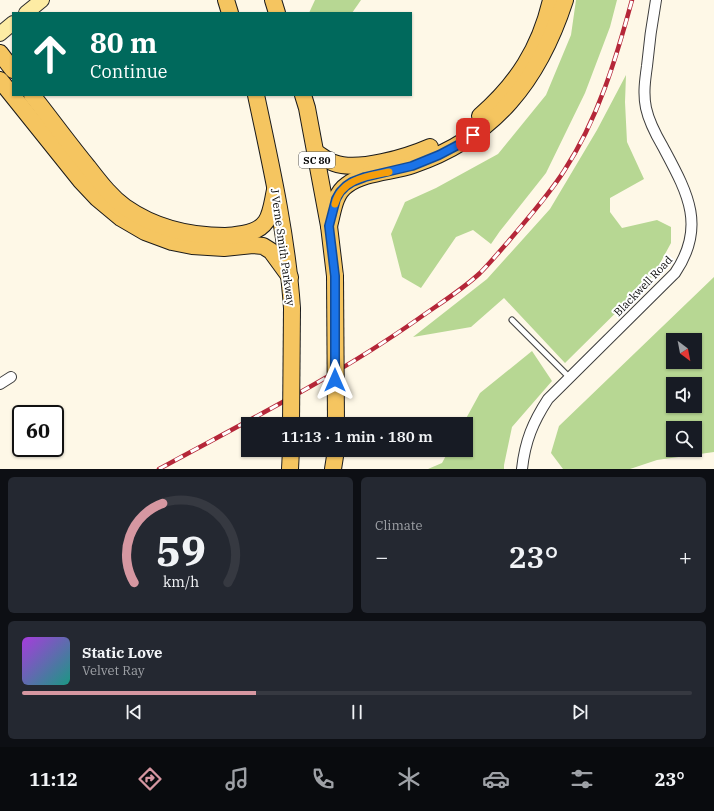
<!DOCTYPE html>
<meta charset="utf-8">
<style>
:root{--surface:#171b24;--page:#242831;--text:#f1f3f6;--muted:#9ea1a6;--line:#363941;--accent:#d697a1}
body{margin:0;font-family:"IBM Plex Serif",serif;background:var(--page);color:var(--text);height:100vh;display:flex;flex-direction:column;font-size:15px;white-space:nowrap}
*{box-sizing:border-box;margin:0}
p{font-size:13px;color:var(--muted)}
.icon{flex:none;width:22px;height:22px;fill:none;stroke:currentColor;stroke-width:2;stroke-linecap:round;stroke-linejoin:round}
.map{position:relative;height:469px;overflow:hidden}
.sheet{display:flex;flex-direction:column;gap:8px;padding:8px;background:#0d0f14;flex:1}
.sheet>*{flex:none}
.banner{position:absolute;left:12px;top:12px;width:400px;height:84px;border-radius:0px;box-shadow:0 1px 3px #0004;background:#00695c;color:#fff;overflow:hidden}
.needle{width:26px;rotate:148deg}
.controls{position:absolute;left:666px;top:333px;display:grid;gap:8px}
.controls a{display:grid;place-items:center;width:36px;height:36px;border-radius:0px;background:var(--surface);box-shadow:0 1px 3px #0004;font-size:20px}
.speed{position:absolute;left:12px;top:405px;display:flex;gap:8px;font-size:20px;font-weight:700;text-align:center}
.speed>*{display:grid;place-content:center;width:52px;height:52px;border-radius:50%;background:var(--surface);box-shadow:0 1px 3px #0004;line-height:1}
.speed .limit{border:2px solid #111;border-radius:6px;background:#fff;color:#111}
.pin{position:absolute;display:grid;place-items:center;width:34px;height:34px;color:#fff;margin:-17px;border-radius:8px;box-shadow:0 2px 6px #0006}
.me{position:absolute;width:44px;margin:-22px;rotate:0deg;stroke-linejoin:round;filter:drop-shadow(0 0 3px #0008)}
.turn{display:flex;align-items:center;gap:14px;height:84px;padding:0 12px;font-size:18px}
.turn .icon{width:52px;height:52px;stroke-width:2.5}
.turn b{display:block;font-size:28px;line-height:34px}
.big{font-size:30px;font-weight:600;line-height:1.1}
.sheet .widget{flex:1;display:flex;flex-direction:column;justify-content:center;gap:6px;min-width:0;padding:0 14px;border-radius:6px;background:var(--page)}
.sheet .dial{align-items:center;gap:0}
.dial svg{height:104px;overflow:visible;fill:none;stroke:var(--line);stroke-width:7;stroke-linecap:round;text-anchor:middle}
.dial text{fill:var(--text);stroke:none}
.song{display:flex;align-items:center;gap:12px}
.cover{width:48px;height:48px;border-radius:6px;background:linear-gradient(135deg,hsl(280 70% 55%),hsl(170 70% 35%))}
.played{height:4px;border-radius:2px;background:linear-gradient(90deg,var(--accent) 35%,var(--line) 35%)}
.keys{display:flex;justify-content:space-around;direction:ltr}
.heat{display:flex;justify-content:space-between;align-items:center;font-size:22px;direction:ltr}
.sheet .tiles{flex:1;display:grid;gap:8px;grid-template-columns:1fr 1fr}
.widget:last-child{grid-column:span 2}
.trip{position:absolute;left:241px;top:417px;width:232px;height:40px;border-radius:0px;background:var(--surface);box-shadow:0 1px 3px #0004;font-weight:600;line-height:40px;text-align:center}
.tab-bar{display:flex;height:64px;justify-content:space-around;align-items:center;background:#090b0e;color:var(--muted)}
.tab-bar .icon{width:28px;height:28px}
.tab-bar .active{color:var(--accent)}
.tab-bar b{font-size:18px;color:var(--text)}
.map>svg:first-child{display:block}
</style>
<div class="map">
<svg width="714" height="469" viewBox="0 0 714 469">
<rect width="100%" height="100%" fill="#fef8e7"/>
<g fill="#b7d793" fill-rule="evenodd">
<path d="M315 0H361L352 13H309Z"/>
<path d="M576 0H617L610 27 585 93 546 173 500 231 491 244 473 230 456 237 421 288 402 277 391 234 405 202 436 188 498 154 546 95 571 35Z"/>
<path d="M626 75 625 102 627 142 644 179 610 198V212L622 228 657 220 671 227V243L653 276 565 363 504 298 471 327 413 337 487 279 550 209 597 130Z"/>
<path d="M714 277V452L657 460 630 469H563L551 453 559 426ZM673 340H695V362H673ZM673 384H695V406H673ZM673 428H695V450H673Z"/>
<path d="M532 351 552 381 512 427 504 465V469H428L442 463 449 450H466V424H463L480 393Z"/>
</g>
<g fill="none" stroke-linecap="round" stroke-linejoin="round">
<g stroke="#3d3d3d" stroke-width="7">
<path id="service" d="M512 320 569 377"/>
</g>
<g stroke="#3d3d3d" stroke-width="12">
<g id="minor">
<path d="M0 384 11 377"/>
<path d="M522 469C525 441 533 422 548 399L675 273C707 226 687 192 663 147 656 135 649 122 646 108 643 94 645 80 647 66 649 44 652 22 656 0"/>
</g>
</g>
<g stroke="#2c2c2c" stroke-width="16">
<g id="secondary">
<path d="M26 13 42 0"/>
<path d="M0 34 13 23"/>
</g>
</g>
<g stroke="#1b1b1b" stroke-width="18">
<g id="primary">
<path d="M226 0 230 13"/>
<path d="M273 0 277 13"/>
<path d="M0 53 13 70"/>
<path d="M0 80 81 181 97 198 121 218 145 232 172 242 192 246 224 248 253 245 263 246 271 251 290 277"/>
<path d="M32 95C51 119 69 144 88 167 99 181 110 196 125 207 155 228 189 236 225 236 231 236 237 235 243 234 271 229 270 213 275 190"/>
<path d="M256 95C271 165 287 236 292 308"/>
<path d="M303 95 307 108 329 226 335 276"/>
<path d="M480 116C517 84 540 48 551 0"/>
<path d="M315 152C321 155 327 161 334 163 358 172 407 157 430 147"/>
<path d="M329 226C333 212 334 194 347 185 364 172 393 172 413 165 495 137 539 80 565 0"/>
<path d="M290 469 291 450"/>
<path d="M333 469 336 450"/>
</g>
</g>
<use href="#service" stroke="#fff" stroke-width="5"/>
<use href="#minor" stroke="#fff" stroke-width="10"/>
<use href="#secondary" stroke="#fdeca4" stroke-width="14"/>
<use href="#primary" stroke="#f5c560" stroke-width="16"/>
<g stroke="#b52739" stroke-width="4.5">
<path id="rail" d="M159 469C247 421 337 376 418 319 439 304 462 290 480 273 490 263 499 252 508 242 527 219 548 196 564 171 598 119 616 59 632 0"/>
</g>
<use href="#rail" stroke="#fff" stroke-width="3" stroke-dasharray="9" stroke-linecap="butt"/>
<g stroke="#1b1b1b" stroke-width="18" stroke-linecap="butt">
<g id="primary-bridge">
<path d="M335 276 336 424"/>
<path d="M291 424 292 308"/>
</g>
</g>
<use href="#primary-bridge" stroke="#f5c560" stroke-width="16"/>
</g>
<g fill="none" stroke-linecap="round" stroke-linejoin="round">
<g stroke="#114b97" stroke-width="10">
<path id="route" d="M335 380V276L329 226 336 199 340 192 346 186 352 182 365 177 412 166 439 155 458 145 473 135"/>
</g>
<use href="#route" stroke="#1a73e8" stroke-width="7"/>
<path stroke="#f59e0b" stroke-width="7" d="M335 204C341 179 368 176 389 172"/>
</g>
<g text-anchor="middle" stroke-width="4" stroke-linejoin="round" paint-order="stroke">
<rect fill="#fff" stroke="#545454" stroke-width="1" x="299" y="152" width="36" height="16" rx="3"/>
<g font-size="10" font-weight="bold" fill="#0a0a0a">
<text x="317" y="164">SC 80</text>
</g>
<g font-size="11" fill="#0a0a0a" stroke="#fff">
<text transform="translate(283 247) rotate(82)" y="4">J Verne Smith Parkway</text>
<text transform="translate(643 286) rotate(-46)" y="4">Blackwell Road</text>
</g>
</g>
</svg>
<div class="controls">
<a><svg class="needle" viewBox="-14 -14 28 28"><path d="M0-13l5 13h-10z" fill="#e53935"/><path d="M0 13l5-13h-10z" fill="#9ea1a6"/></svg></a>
<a><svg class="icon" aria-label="sound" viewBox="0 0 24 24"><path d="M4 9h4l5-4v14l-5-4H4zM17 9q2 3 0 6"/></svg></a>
<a><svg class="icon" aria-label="search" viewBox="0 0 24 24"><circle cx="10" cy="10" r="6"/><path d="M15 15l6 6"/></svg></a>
</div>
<div class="speed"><div class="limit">60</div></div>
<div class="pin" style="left:473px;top:135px;background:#d93025"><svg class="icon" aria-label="arrive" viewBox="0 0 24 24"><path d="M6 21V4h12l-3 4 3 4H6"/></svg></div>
<svg class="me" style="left:335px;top:380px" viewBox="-20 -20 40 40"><path d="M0-17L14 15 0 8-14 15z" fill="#1a73e8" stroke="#fff" stroke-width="4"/></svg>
<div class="trip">11:13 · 1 min · 180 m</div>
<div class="banner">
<div class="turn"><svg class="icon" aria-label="ahead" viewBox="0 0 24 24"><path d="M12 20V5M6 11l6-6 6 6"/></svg><div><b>80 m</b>Continue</div></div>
</div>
</div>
<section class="sheet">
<div class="tiles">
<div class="widget dial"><svg viewBox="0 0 100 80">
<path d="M14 69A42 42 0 1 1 86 69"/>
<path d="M14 69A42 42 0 0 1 36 8" stroke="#d697a1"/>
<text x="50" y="56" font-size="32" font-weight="700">59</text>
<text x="50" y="72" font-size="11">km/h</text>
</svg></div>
<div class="widget"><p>Climate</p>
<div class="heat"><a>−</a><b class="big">23°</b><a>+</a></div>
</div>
<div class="widget">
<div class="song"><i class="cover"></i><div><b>Static Love</b><p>Velvet Ray</p></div></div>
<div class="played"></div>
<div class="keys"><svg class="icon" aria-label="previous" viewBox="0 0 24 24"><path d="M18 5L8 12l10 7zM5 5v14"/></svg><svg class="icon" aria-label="pause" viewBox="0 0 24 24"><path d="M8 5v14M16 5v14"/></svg><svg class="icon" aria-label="next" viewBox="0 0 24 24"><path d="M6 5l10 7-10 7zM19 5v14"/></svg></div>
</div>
</div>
</section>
<nav class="tab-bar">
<b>11:12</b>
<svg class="icon active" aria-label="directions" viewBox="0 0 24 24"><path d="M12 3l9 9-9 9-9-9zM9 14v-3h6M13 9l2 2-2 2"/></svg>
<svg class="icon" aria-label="music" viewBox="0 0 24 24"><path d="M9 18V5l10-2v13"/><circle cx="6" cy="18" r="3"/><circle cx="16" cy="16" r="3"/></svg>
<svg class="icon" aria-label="phone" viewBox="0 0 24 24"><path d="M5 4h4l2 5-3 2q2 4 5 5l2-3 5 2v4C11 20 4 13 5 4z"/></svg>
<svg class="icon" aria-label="climate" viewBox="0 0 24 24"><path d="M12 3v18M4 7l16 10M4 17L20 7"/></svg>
<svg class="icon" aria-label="car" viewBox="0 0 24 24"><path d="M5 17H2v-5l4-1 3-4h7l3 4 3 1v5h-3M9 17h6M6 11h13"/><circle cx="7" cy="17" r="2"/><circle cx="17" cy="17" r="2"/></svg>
<svg class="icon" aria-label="filters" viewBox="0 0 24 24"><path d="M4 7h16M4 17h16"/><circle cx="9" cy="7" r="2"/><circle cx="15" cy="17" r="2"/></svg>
<b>23°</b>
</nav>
